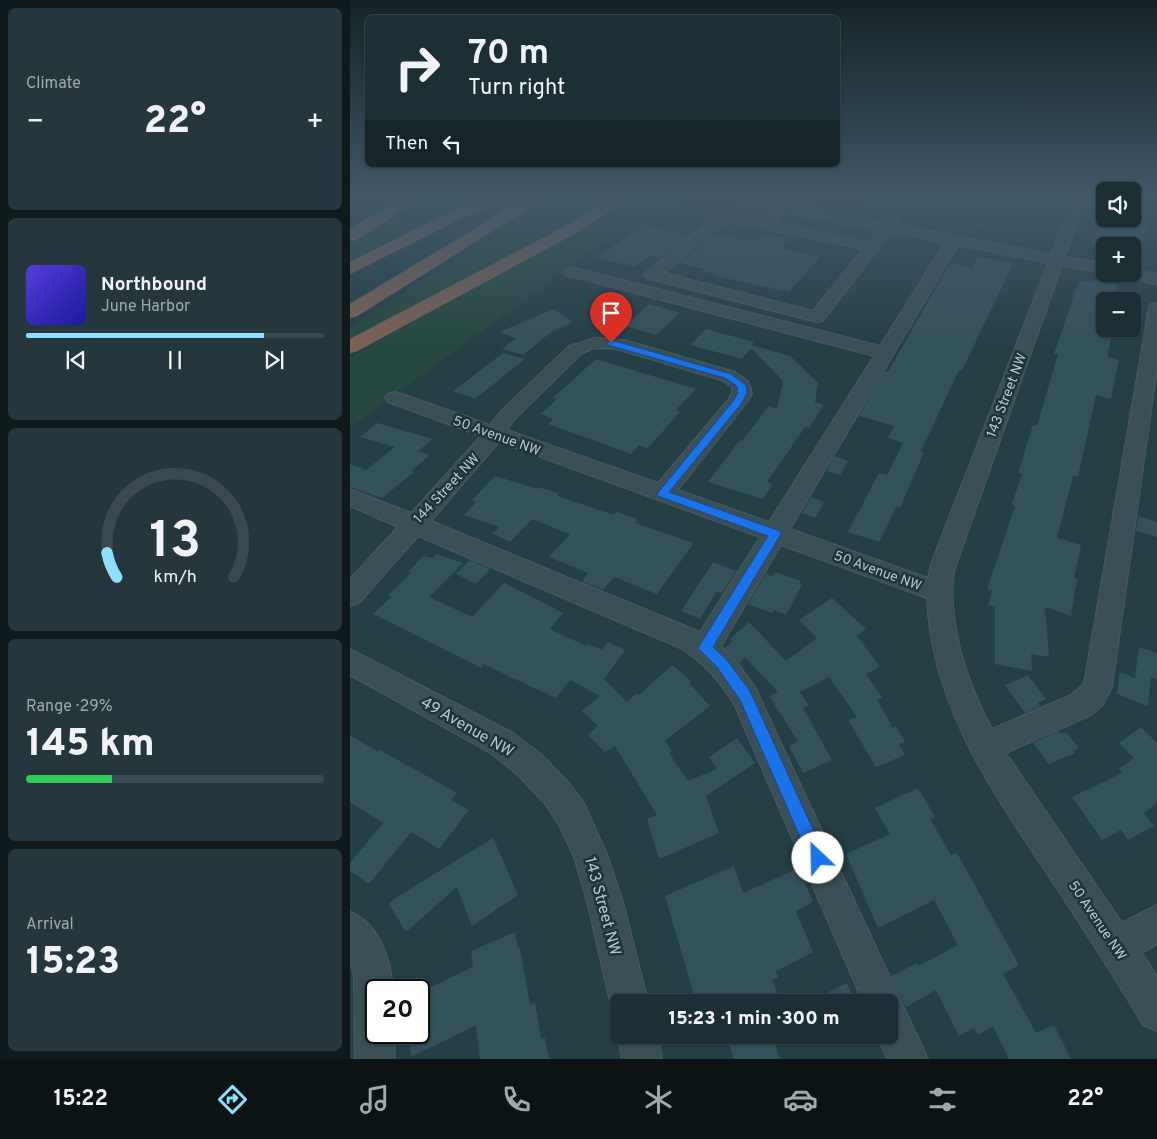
<!DOCTYPE html>
<meta charset="utf-8">
<style>
:root{--surface:#1c2f35;--page:#25373d;--text:#f1f3f6;--muted:#a0a9ad;--line:#3a4a50;--accent:#8ddfff}
body{margin:0;font-family:Overpass,sans-serif;background:var(--page);color:var(--text);height:100vh;display:flex;flex-direction:column;font-size:19px;white-space:nowrap}
*{box-sizing:border-box;margin:0}
p{font-size:16px;color:var(--muted)}
.icon{flex:none;width:28px;height:28px;fill:none;stroke:currentColor;stroke-width:2;stroke-linecap:round;stroke-linejoin:round}
.map{position:relative;flex:1;overflow:hidden}
.details{display:flex;flex-direction:column;gap:8px;padding:8px;background:#0f1a1d;width:350px}
.details>*{flex:none}
.banner{position:absolute;left:15px;top:15px;width:475px;height:152px;border-radius:8px;box-shadow:0 1px 4px #0004,0 0 0 1px var(--line);background:#1c2f35;color:var(--text);overflow:hidden}
.controls{position:absolute;left:746px;top:182px;display:grid;gap:10px}
.controls a{display:grid;place-items:center;width:45px;height:45px;border-radius:8px;background:var(--surface);box-shadow:0 1px 4px #0004,0 0 0 1px var(--line);font-size:25px}
.speed{position:absolute;left:15px;top:979px;display:flex;gap:10px;font-size:25px;font-weight:700;text-align:center}
.speed>*{display:grid;place-content:center;width:65px;height:65px;border-radius:50%;background:var(--surface);box-shadow:0 1px 4px #0004,0 0 0 1px var(--line);line-height:1}
.speed .limit{border:2px solid #111;border-radius:8px;background:#fff;color:#111}
.pin{position:absolute;display:grid;place-items:center;width:42px;height:42px;color:#fff;margin:-51px -21px;border-radius:50% 50% 50% 0;rotate:-45deg;box-shadow:0 0 5px #0007}
.pin .icon{rotate:45deg}
.me{position:absolute;width:55px;margin:-28px;rotate:336deg;stroke-linejoin:round;filter:drop-shadow(0 0 4px #0008)}
.turn{display:flex;align-items:center;gap:18px;height:105px;padding:0 20px;font-size:22px}
.turn .icon{width:65px;height:65px;stroke-width:2.5}
.turn b{display:block;font-size:35px;line-height:42px}
.then{display:flex;align-items:center;height:48px;padding:0 20px;background:#0003;gap:10px;font-size:19px}
.big{font-size:38px;font-weight:800;line-height:1.1}
.details .tile{flex:1;display:flex;flex-direction:column;justify-content:center;gap:8px;min-width:0;padding:0 18px;border-radius:8px;background:var(--page)}
.details .dial{align-items:center;gap:0}
.dial svg{height:130px;overflow:visible;fill:none;stroke:var(--line);stroke-width:7;stroke-linecap:round;text-anchor:middle}
.dial text{fill:var(--text);stroke:none}
.song{display:flex;align-items:center;gap:15px}
.cover{width:60px;height:60px;border-radius:8px;background:linear-gradient(135deg,hsl(250 70% 55%),hsl(240 70% 35%))}
.played{height:5px;border-radius:2px;background:linear-gradient(90deg,var(--accent) 80%,var(--line) 80%)}
.keys{display:flex;justify-content:space-around;direction:ltr}
.heat{display:flex;justify-content:space-between;align-items:center;font-size:28px;direction:ltr}
.charge{height:8px;border-radius:4px;background:linear-gradient(90deg,#34c759 29%,var(--line) 0)}
.trip{position:absolute;left:260px;top:994px;width:288px;height:50px;border-radius:8px;background:var(--surface);box-shadow:0 1px 4px #0004,0 0 0 1px var(--line);font-weight:800;line-height:50px;text-align:center}
.menu{display:flex;height:80px;justify-content:space-around;align-items:center;background:#0b1315;color:var(--muted)}
.menu .icon{width:35px;height:35px}
.menu .selected{color:var(--accent)}
.menu b{font-size:22px;color:var(--text)}
main{display:flex;flex:1;min-height:0}
.map>svg:first-child{display:block}
</style>
<main>
<section class="details">
<div class="tile"><p>Climate</p>
<div class="heat"><a>−</a><b class="big">22°</b><a>+</a></div>
</div>
<div class="tile">
<div class="song"><i class="cover"></i><div><b>Northbound</b><p>June Harbor</p></div></div>
<div class="played"></div>
<div class="keys"><svg class="icon" aria-label="previous" viewBox="0 0 24 24"><path d="M18 5L8 12l10 7zM5 5v14"/></svg><svg class="icon" aria-label="pause" viewBox="0 0 24 24"><path d="M8 5v14M16 5v14"/></svg><svg class="icon" aria-label="next" viewBox="0 0 24 24"><path d="M6 5l10 7-10 7zM19 5v14"/></svg></div>
</div>
<div class="tile dial"><svg viewBox="0 0 100 80">
<path d="M14 69A42 42 0 1 1 86 69"/>
<path d="M14 69A42 42 0 0 1 8 54" stroke="#8ddfff"/>
<text x="50" y="56" font-size="32" font-weight="700">13</text>
<text x="50" y="72" font-size="11">km/h</text>
</svg></div>
<div class="tile"><p>Range · 29%</p><b class="big">145 km</b><div class="charge"></div></div>
<div class="tile"><p>Arrival</p><b class="big">15:23</b></div>
</section>
<div class="map">
<svg width="807" height="1059" viewBox="0 0 807 1059">
<rect width="100%" height="100%" fill="#253f47"/>
<g fill="#274840">
<path d="M68 200H121L0 262V242Z"/>
<path d="M203 200H260L0 343V327Z"/>
<path d="M297 200H363L369 202 326 206 282 225 218 268 0 428V357L126 286 254 219Z"/>
<path d="M492 200H717L703 236 689 241Z"/>
</g>
<g fill="#34525b">
<path d="M753 210 755 211V219H782V215L798 218 791 254 782 252V246L755 247 742 245Z"/>
<path d="M293 225 339 235 310 258 300 256 284 267 247 258Z"/>
<path d="M415 233 437 238 432 248 470 257 439 292 362 275 364 274 352 271 355 269 329 263 365 234 387 238 406 240Z"/>
<path d="M628 257 663 264 615 364 611 371 609 370 571 451 574 452 550 508 546 507 529 542 498 532 529 473 537 475 553 443 538 438 544 426 509 416 535 371 538 372 600 263 622 268Z"/>
<path d="M749 279 767 283 763 301H755V329H763L757 357 769 360 761 399 746 395 728 477 723 476 707 538 731 545 724 578 727 579 721 616 695 607 699 657 681 654 682 671 645 664V607L638 605 642 591 637 589 665 506 662 504 672 474 668 473 683 425 687 426 708 354H704L729 280 737 282Z"/>
<path d="M299 304 330 313 306 335 275 326Z"/>
<path d="M204 309 223 322 201 332 173 355 152 349 166 338 149 332Z"/>
<path d="M356 329 404 342 401 345 440 356 468 383 465 402 474 405 459 428 455 427 417 482 423 484 412 499 358 482 390 440 392 441 419 406 427 409 433 381 401 348 392 359 340 345Z"/>
<path d="M153 353 175 359 125 399 103 391Z"/>
<path d="M246 359 346 389 326 410 330 412 298 448 289 445 281 454 198 424 203 419 191 414 207 399 203 398Z"/>
<path d="M27 423 83 439 68 451 80 455 61 471 64 472 32 498 0 487V464L16 470 45 447 10 437Z"/>
<path d="M485 456 498 461 490 475 477 471Z"/>
<path d="M145 476 188 489 190 487 209 494 207 496 264 515 267 512 288 519 285 523 344 543 307 594 264 577 253 590 232 581 238 573 199 557 220 534 182 519 160 542 142 534 149 527 114 515 126 502 122 500Z"/>
<path d="M461 497 474 502 465 518 452 513Z"/>
<path d="M788 516 807 522V537L786 531Z"/>
<path d="M86 554 113 563 79 597 122 617 154 583 213 613 200 629 236 646 238 644 252 650 258 642 275 650 254 679 277 702 287 693 289 695 322 665 341 681 339 683 360 706 315 741 322 751 319 753 338 781 367 769 359 757 387 738 405 763 356 796 369 833 309 859 297 819 307 815 265 746 255 752 238 735 248 726 232 711 250 696 220 680 206 698 133 664 131 668 23 614 41 597 38 595 61 573 58 572 73 556 83 558Z"/>
<path d="M120 560 140 569 126 584 106 574Z"/>
<path d="M363 562 386 571 372 593 367 591 350 619 331 611Z"/>
<path d="M425 572 451 581 449 584 452 585 436 615 424 610 422 613 398 604 416 574 422 576Z"/>
<path d="M482 598 516 629 507 636 530 667 516 674 532 697 527 700 543 728 546 726 555 742 549 744 555 755 526 767 498 720 507 717 479 677 450 692 459 705 453 708 482 760 453 773 439 746 448 741 419 696 428 692 395 657 390 663 375 648 383 641 380 639 399 622 436 661 467 638 449 620Z"/>
<path d="M789 647 807 653V680L801 677 798 706 767 694 770 672 785 678Z"/>
<path d="M678 675 696 699 688 703 690 706 675 713 655 685Z"/>
<path d="M791 727 807 743V803L794 813 804 826 778 840 771 830 752 840 722 797 772 773 769 769 784 758 769 743Z"/>
<path d="M709 731 711 734 716 732 729 748 723 751 725 753 699 764 683 743Z"/>
<path d="M0 735 28 752 30 750 107 793 101 800 119 810 89 849 61 832 19 884 0 871V863L33 823 0 802Z"/>
<path d="M568 788 585 817 580 819 601 855 607 853 669 965 653 974 686 1033 704 1025 721 1059H659L643 1026 628 1035 624 1028 609 1036 586 990 556 1007 541 976 567 963 568 966 608 945 584 900 528 928 496 854 540 834 525 808Z"/>
<path d="M143 838 168 895 122 926 107 887 56 932 39 904 47 897Z"/>
<path d="M384 866 393 893 449 868 463 902 446 911 463 952 426 971 428 977 422 980 431 1002H346L315 896Z"/>
<path d="M165 932 168 949 170 948 180 1005 185 1002 191 1039 195 1038 199 1059H130L126 1025 61 1057 59 1032H69V993L123 967 121 951Z"/>
<path d="M497 983 505 1002H459Z"/>
<path d="M376 1035H422L430 1059H384Z"/>
</g>
<g fill="none" stroke-linecap="round" stroke-linejoin="round">
<g stroke="#465b62" stroke-width="2">
<g id="minor">
<path d="M387 200H415L534 223 540 215 545 214 552 218 547 225 701 254 722 200H736L715 257 755 264V274L712 265 604 571C597 624 617 683 642 729L721 695 734 684 799 308 801 304 807 303V368L762 687 753 705 741 715 656 753 772 923 807 905V944L792 953 807 976V1031L793 1025C764 976 733 928 702 881 644 794 581 706 577 598L431 545 371 646 387 662 405 687 578 1059H537L527 1035H539V1002H513L384 704C369 681 353 661 328 647L68 536 9 603 0 606V579L48 527 0 506V489L61 513 131 436 38 402 35 398 38 394 45 392 52 394 140 425 150 412 219 346 246 338 274 340 385 372 398 381 402 393 398 401 328 490 419 522 524 356 216 275 213 272 216 269 221 267 530 346 595 243 541 232 473 321 467 322 296 278 294 275 296 272 369 213 374 212 410 219 425 210 388 203ZM429 211 528 230 519 242 424 222 432 214ZM377 221 513 249 463 311 314 273ZM608 245 698 263 581 564 578 578 440 529ZM251 348 266 349 371 380 382 387V393L379 399 308 483 157 430 164 420 231 354 242 349ZM149 442 410 537 350 632 81 521Z"/>
<path d="M782 270 807 274V284L775 277 773 274H782Z"/>
<path d="M0 649 163 733 192 755 218 782 233 801 258 857 274 905 298 1002H269V1017L265 1016 260 1002 238 905 224 857 209 825 195 804 170 777 141 753 0 675Z"/>
<path d="M0 912C30 924 41 959 43 990H26V1032H44L45 1059H5L4 976 0 960Z"/>
<path d="M269 1033V1035H308L312 1059H272L268 1035Z"/>
</g>
</g>
<g stroke="#485c63" stroke-width="1">
<g id="highway">
<path d="M49 200H68L6 240 0 241V229Z"/>
<path d="M128 200H150L147 203 114 217 0 274V262L102 211Z"/>
<path d="M173 200H192L7 316 0 318V304Z"/>
<path d="M258 200H277L224 234 7 351 0 353V339L212 228Z"/>
</g>
</g>
<use href="#minor" fill="#3a4f56" fill-rule="evenodd"/>
<use href="#highway" fill="#7d6156" fill-rule="evenodd"/>
</g>
<linearGradient id="sky" x2="0" y2="1"><stop stop-color="#142327"/><stop offset="0.57" stop-color="#405869"/><stop offset="1" stop-color="#405869" stop-opacity="0"/></linearGradient>
<rect width="807" height="348" fill="url(#sky)"/>
<path fill="#1a73e8" stroke="#114b97" d="M261 340 381 374 396 385 397 393 392 403 319 492 430 531 431 534 363 647 376 659 400 691 476 858 474 864 468 866 462 864 390 700 367 667 348 648 418 536 308 496 307 494 384 400 388 393 387 386 375 378 258 345 257 343Z"/>
<g text-anchor="middle" stroke-width="5" stroke-linejoin="round" paint-order="stroke">
<g font-size="14" fill="#b8c8cf" stroke="#1e343b">
<text transform="translate(656 395) rotate(-69)" y="5">143 Street NW</text>
<text transform="translate(147 435) rotate(20)" y="5">50 Avenue NW</text>
<text transform="translate(96 488) rotate(-47)" y="5">144 Street NW</text>
<text transform="translate(528 570) rotate(20)" y="5">50 Avenue NW</text>
<text transform="translate(748 920) rotate(56)" y="5">50 Avenue NW</text>
</g>
<g font-size="16" fill="#b8c8cf" stroke="#1e343b">
<text transform="translate(118 726) rotate(30)" y="6">49 Avenue NW</text>
<text transform="translate(254 906) rotate(75)" y="6">143 Street NW</text>
</g>
</g>
</svg>
<div class="controls">
<a><svg class="icon" aria-label="sound" viewBox="0 0 24 24"><path d="M4 9h4l5-4v14l-5-4H4zM17 9q2 3 0 6"/></svg></a>
<a>+</a>
<a>−</a>
</div>
<div class="speed"><div class="limit">20</div></div>
<div class="pin" style="left:261px;top:343px;background:#d93025"><svg class="icon" aria-label="arrive" viewBox="0 0 24 24"><path d="M6 21V4h12l-3 4 3 4H6"/></svg></div>
<svg class="me" style="left:468px;top:858px" viewBox="-20 -20 40 40"><circle r="19" fill="#fff"/><path d="M0-13L10 11 0 6-10 11z" fill="#1a73e8"/></svg>
<div class="trip">15:23 · 1 min · 300 m</div>
<div class="banner">
<div class="turn"><svg class="icon" aria-label="right" viewBox="0 0 24 24"><path d="M7 20v-9h11M14 6l5 5-5 5"/></svg><div><b>70 m</b>Turn right</div></div>
<div class="then">Then<svg class="icon" aria-label="left" viewBox="0 0 24 24"><path d="M17 20v-9H6M10 6l-5 5 5 5"/></svg></div>
</div>
</div>
</main>
<nav class="menu">
<b>15:22</b>
<svg class="icon selected" aria-label="directions" viewBox="0 0 24 24"><path d="M12 3l9 9-9 9-9-9zM9 14v-3h6M13 9l2 2-2 2"/></svg>
<svg class="icon" aria-label="music" viewBox="0 0 24 24"><path d="M9 18V5l10-2v13"/><circle cx="6" cy="18" r="3"/><circle cx="16" cy="16" r="3"/></svg>
<svg class="icon" aria-label="phone" viewBox="0 0 24 24"><path d="M5 4h4l2 5-3 2q2 4 5 5l2-3 5 2v4C11 20 4 13 5 4z"/></svg>
<svg class="icon" aria-label="climate" viewBox="0 0 24 24"><path d="M12 3v18M4 7l16 10M4 17L20 7"/></svg>
<svg class="icon" aria-label="car" viewBox="0 0 24 24"><path d="M5 17H2v-5l4-1 3-4h7l3 4 3 1v5h-3M9 17h6M6 11h13"/><circle cx="7" cy="17" r="2"/><circle cx="17" cy="17" r="2"/></svg>
<svg class="icon" aria-label="filters" viewBox="0 0 24 24"><path d="M4 7h16M4 17h16"/><circle cx="9" cy="7" r="2"/><circle cx="15" cy="17" r="2"/></svg>
<b>22°</b>
</nav>
